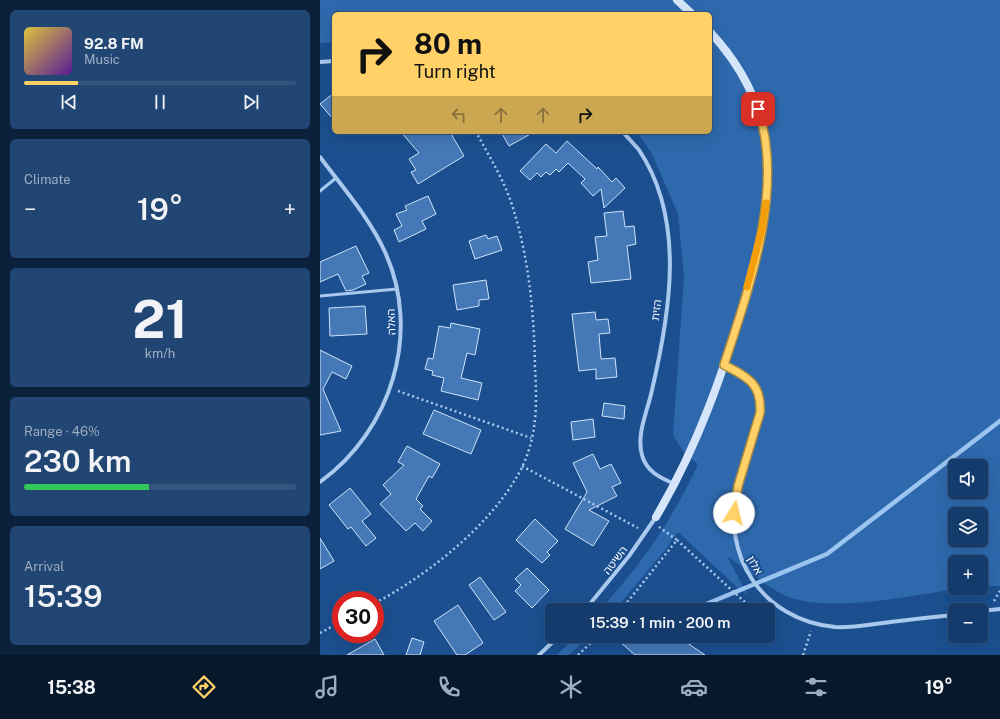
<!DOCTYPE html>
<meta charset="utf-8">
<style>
:root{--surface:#143b6b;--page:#214673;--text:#f1f3f6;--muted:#9dadc1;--line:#33557e;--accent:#ffd166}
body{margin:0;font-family:"Public Sans","Noto Sans Hebrew",sans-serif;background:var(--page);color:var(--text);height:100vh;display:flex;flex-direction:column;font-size:15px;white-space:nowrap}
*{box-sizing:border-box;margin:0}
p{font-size:13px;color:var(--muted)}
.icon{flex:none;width:22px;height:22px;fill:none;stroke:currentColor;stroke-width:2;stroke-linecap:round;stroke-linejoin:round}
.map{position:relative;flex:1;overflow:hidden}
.sheet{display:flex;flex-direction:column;gap:10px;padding:10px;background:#0b203b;width:320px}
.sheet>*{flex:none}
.top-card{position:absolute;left:12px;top:12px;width:380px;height:122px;border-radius:6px;box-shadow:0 4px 16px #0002,0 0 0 1px var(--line);background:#ffd166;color:#111;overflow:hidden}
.fabs{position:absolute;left:628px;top:459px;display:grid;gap:8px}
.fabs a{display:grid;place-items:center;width:40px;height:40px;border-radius:6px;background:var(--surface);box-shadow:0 4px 16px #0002,0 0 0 1px var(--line);font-size:20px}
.speed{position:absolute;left:12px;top:591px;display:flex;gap:8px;font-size:20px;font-weight:700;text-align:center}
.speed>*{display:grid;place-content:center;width:52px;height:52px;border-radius:50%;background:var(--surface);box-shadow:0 4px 16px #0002,0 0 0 1px var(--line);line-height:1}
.speed .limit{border:6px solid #d22;background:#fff;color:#111}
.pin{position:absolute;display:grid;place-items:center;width:34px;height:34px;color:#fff;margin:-17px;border-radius:8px;box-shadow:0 2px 6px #0006}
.me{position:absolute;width:44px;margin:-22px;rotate:9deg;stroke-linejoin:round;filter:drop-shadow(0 0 3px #0008)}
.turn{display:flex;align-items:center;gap:14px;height:84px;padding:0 16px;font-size:18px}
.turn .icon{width:52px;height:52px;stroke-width:2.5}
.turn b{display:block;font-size:28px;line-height:34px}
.lanes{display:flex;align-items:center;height:38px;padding:0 16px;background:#0003;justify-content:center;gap:20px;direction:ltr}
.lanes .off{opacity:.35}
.big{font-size:30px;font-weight:600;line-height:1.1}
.sheet .tile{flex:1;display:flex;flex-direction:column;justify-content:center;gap:6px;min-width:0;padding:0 14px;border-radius:6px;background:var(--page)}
.sheet .dial{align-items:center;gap:0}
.dial b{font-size:52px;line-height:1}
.song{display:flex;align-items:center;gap:12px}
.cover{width:48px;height:48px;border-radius:6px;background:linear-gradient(135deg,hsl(50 70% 55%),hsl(270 70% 35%))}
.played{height:4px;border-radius:2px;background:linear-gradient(90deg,var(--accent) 20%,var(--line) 20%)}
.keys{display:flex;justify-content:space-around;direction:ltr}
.heat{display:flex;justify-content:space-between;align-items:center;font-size:22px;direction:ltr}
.charge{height:6px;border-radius:3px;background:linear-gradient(90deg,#34c759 46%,var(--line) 0)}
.trip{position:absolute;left:225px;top:603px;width:230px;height:40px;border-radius:6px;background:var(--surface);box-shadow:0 4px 16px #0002,0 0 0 1px var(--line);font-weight:600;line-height:40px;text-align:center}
.menu{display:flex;height:64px;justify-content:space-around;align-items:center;background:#08182b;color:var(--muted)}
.menu .icon{width:28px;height:28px}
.menu .selected{color:var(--accent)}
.menu b{font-size:18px;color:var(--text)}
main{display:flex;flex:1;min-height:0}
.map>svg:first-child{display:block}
</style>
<main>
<section class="sheet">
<div class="tile">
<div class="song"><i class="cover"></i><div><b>92.8 FM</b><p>Music</p></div></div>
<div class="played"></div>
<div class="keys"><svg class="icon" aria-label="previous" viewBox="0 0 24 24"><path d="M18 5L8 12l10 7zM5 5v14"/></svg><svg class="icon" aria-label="pause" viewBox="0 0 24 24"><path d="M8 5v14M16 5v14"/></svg><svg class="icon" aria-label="next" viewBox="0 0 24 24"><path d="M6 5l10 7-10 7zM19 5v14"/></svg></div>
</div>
<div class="tile"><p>Climate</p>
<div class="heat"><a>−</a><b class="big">19°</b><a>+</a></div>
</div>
<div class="tile dial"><b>21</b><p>km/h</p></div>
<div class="tile"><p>Range · 46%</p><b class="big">230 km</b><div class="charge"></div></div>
<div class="tile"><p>Arrival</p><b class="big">15:39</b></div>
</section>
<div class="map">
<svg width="680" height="655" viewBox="0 0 680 655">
<rect width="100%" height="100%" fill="#1b4f8f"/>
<g fill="#2e69ad" fill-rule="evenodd">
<path d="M0 0H680V586H661V562H635V588H644C597 594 504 616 462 594 443 584 425 568 407 556L427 594 419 589 358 532 345 550 295 610H280C320 566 354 518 378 464L364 453 353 435 364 276 358 214 332 154 317 132H390V14H14V42L0 43ZM635 466H661V492H635ZM635 514H661V540H635Z"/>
<path d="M256 636H270L249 655H237Z"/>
</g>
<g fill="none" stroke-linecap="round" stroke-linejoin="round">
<path stroke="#9cc4f0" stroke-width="4.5" d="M384 605 507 554 680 421"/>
</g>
<g fill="#4478b7" stroke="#cfe3fa">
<path d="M14 93V120L0 104Z"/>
<path d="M81 132H130L144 156 98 184 91 172 96 170 89 159 99 153Z"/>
<path d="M181 132H214L189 146Z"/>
<path d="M247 141 277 169 278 167 292 182 296 178 305 188 284 208 281 189 273 196 261 183 265 179 248 163 239 172 236 169 230 175 226 172 221 177 217 173 210 180 200 171 226 144 236 153Z"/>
<path d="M108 196 116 214 102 221 106 229 79 242 74 230 82 226 76 214 87 210 85 206Z"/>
<path d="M303 211 305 227 314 226 316 244 307 246 311 279 271 283 268 262 278 260 275 237 287 236 284 213Z"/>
<path d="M166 235 168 239 177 236 182 250 155 259 149 241Z"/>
<path d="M36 246 49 273 42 276 46 284 33 290 26 291 18 274 0 282V262Z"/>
<path d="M166 280 169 299 159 300V306L137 310 133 285Z"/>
<path d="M45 306 47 334 10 336 9 308Z"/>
<path d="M275 312 276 320 288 319 290 333 279 334 281 359 295 358 297 377 276 379V369L259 371 252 314Z"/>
<path d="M131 323 160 329 155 355 147 353 141 378 162 383 158 400 121 391 124 378 112 375 113 371 105 369 108 358 113 359 119 326 130 328Z"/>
<path d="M0 350 32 366 26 379 12 372 3 389 21 431 0 435Z"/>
<path d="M284 403 305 406 304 419 282 416Z"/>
<path d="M114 410 161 430 151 454 103 434Z"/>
<path d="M273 419 275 437 253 440 251 422Z"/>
<path d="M87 446 120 464 112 478 109 476 96 499 103 506 100 509 112 521 103 531 95 523 86 531 60 504 71 494 63 485 84 465 78 462Z"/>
<path d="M273 454 280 469 291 464 301 483 292 487 297 496 269 510 289 521 273 546 245 529 267 492 253 463Z"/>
<path d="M30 488 51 514 42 521 56 538 46 546 31 527 28 529 9 505Z"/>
<path d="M215 519 238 541 227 552 230 555 222 563 196 540Z"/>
<path d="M0 538 14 561 0 569Z"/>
<path d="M207 568 229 590 212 608 195 591 201 585 195 579Z"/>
<path d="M160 577 186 612 174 620 149 585Z"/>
<path d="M138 605 163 643 145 655H137L114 621Z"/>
<path d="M305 636H357L385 655H315L300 642Z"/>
<path d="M92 638 104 642 100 655H86Z"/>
<path d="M55 639 64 655H27Z"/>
</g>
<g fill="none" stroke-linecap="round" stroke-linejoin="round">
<g stroke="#a9c9ee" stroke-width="2.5" stroke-dasharray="2 3" stroke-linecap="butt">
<path d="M78 391 211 438"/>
<path d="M202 466 318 528"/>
<path d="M357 540 428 605 435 609H447"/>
<path d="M674 601 680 591"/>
<path d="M55 603C106 576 166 529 196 478 205 464 212 444 214 427 217 407 216 386 215 367 214 312 209 258 192 205 184 180 169 156 156 132"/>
<path d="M301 610 357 540 339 527"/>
<path d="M0 633 21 622"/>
<path d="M258 655 278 636"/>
<path d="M483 655 491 631"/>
</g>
<g stroke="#a9c9ee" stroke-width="3">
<path d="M0 191 16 178"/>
<path d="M0 296 77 289"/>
</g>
<g stroke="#a9c9ee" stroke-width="4">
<path d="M0 62 14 61"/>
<path d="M303 132C308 138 314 144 319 150 366 220 350 313 332 390 328 410 316 434 322 455 326 471 340 478 355 484"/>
<path d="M0 157C23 188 49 217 65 252 102 333 71 431 0 482"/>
<path d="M404 365C417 371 433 378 439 392 448 417 425 461 418 486 400 555 442 620 515 627 531 628 547 625 563 623 587 620 611 617 635 615"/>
<path d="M265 610 309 556 336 517"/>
<path d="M661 611 680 609"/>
<path d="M219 655 239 636"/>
</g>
<g stroke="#d6e6fa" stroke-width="8">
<path d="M357 0 372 14"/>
<path d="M336 517C378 446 405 369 427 290 440 242 453 193 446 144 440 101 419 63 390 32"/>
</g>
</g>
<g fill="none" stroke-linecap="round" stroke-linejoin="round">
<g stroke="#a68842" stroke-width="10">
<path id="route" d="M414 513 418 486 440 413C442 384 428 377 404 365 429 288 465 189 438 109"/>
</g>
<use href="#route" stroke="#ffd166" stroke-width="7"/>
<path stroke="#f59e0b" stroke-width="7" d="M427 287 442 229 446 203"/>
</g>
<g text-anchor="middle" stroke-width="4" stroke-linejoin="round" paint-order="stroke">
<g font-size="11" fill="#fff" stroke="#1b4f8f">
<text transform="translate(336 310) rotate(-83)" y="4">הזית</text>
<text transform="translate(71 322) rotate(-92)" y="4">האלה</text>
<text transform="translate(295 560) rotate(-53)" y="4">השיטה</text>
<text transform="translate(435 565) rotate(60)" y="4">אלון</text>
</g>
</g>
</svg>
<div class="fabs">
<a><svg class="icon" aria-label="sound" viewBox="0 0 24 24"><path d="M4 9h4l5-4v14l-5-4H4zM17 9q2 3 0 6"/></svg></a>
<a><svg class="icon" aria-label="layers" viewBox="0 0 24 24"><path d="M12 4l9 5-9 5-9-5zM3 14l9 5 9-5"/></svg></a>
<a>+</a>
<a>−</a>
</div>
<div class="speed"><div class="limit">30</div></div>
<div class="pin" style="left:438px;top:109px;background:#d93025"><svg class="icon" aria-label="arrive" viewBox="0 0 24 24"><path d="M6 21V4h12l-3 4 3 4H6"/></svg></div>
<svg class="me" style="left:414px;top:513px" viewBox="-20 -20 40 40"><circle r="19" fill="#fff"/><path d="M0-13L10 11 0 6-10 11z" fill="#ffd166"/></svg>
<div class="trip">15:39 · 1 min · 200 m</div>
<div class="top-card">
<div class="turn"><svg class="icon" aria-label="right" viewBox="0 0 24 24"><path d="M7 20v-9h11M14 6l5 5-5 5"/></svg><div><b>80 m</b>Turn right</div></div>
<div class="lanes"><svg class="icon off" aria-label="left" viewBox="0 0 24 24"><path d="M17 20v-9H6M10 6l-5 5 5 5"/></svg><svg class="icon off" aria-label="ahead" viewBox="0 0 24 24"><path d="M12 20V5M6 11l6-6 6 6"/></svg><svg class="icon off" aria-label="ahead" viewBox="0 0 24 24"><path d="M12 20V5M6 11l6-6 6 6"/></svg><svg class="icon" aria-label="right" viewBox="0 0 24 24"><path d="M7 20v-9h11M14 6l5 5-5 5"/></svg></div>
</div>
</div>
</main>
<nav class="menu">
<b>15:38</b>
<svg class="icon selected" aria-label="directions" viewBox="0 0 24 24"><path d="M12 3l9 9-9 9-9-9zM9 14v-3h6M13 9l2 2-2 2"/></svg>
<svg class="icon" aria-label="music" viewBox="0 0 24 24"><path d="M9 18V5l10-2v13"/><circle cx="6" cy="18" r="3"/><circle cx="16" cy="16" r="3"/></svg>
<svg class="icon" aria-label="phone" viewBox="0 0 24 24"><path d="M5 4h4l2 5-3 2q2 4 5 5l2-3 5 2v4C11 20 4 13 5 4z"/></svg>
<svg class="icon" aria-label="climate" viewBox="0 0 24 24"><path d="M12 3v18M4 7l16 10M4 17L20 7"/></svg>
<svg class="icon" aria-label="car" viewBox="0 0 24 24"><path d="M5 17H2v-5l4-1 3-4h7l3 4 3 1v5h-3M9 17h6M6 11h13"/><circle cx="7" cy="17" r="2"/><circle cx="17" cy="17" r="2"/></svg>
<svg class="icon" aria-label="filters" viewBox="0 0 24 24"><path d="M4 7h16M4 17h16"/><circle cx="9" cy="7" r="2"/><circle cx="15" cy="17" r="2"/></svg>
<b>19°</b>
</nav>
